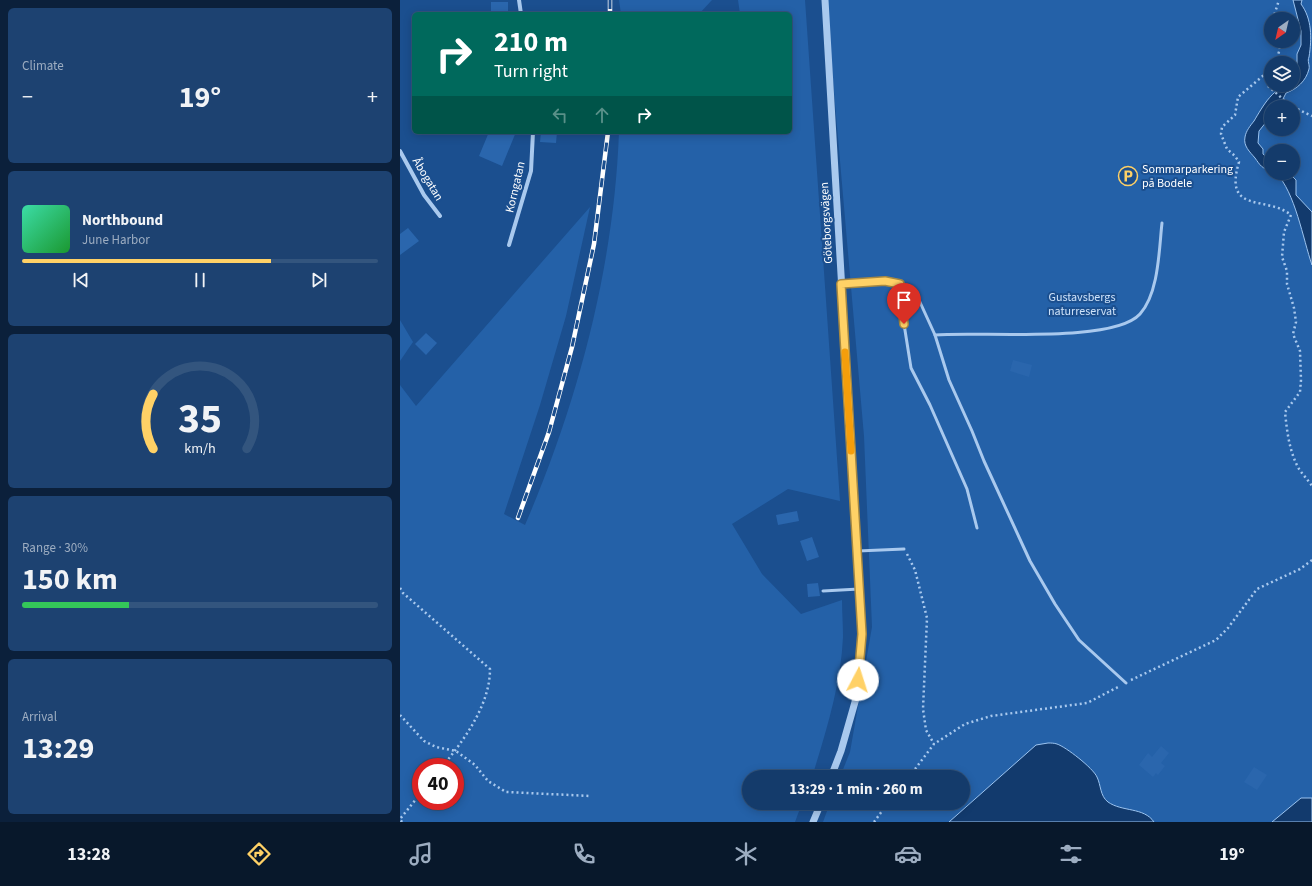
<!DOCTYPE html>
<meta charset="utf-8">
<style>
:root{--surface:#143b6b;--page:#1d4271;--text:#f1f3f6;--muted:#9dadc1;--line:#33557e;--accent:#ffd166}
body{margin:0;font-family:"Source Sans 3",sans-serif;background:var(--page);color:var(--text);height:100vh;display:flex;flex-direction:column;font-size:15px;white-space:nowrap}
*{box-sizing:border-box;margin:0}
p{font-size:13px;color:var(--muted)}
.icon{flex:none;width:22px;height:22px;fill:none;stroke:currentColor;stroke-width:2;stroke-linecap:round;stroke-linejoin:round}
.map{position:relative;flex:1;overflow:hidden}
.side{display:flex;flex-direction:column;gap:8px;padding:8px;background:#0b203b;width:400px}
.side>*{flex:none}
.guide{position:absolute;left:12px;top:12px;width:380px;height:122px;border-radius:6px;box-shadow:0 2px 10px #0003,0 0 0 1px var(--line);background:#00695c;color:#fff;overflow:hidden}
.needle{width:26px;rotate:214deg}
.tools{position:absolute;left:864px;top:12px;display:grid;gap:8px}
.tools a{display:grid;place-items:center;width:36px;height:36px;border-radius:50%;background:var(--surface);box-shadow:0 2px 10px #0003,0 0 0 1px var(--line);font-size:20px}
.speed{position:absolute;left:12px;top:758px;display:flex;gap:8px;font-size:20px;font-weight:700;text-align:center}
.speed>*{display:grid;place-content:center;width:52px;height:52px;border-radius:50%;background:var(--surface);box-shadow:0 2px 10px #0003,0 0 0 1px var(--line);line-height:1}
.speed .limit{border:6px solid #d22;background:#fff;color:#111}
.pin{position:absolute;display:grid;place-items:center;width:34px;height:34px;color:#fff;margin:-41px -17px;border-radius:50% 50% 50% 0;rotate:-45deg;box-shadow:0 0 4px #0007}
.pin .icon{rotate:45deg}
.me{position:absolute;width:44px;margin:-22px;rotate:5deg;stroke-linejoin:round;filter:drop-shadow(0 0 3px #0008)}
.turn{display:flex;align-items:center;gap:14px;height:84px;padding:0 16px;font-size:18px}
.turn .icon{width:52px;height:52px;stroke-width:2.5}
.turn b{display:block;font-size:28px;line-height:34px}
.lanes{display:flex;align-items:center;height:38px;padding:0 16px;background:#0003;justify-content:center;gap:20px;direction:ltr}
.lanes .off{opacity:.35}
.big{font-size:30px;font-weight:700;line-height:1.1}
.side .widget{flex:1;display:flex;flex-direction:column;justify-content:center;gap:6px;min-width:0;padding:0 14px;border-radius:6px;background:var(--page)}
.side .dial{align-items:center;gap:0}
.dial svg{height:104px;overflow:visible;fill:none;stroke:var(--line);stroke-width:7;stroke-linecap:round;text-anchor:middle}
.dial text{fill:var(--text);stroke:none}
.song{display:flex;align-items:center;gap:12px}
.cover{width:48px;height:48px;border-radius:6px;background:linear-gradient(135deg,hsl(160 70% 55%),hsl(130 70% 35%))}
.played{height:4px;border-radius:2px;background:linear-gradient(90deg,var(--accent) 70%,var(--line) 70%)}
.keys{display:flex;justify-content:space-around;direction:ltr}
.heat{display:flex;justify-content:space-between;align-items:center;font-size:22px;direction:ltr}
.charge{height:6px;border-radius:3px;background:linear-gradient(90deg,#34c759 30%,var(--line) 0)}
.trip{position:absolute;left:342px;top:770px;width:228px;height:40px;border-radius:20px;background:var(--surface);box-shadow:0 2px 10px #0003,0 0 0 1px var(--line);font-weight:700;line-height:40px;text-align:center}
.tabs{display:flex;height:64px;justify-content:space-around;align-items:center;background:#08182b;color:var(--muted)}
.tabs .icon{width:28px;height:28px}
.tabs .selected{color:var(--accent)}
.tabs b{font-size:18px;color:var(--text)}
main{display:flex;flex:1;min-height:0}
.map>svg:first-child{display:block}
</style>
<main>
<section class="side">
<div class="widget"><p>Climate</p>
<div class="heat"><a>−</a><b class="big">19°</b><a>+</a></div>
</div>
<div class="widget">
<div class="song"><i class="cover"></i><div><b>Northbound</b><p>June Harbor</p></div></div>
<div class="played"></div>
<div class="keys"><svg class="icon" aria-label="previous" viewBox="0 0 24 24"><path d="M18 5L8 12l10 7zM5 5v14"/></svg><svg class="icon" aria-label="pause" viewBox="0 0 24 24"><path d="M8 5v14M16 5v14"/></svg><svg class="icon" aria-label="next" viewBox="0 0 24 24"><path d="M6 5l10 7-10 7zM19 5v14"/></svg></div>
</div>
<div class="widget dial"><svg viewBox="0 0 100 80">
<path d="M14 69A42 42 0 1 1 86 69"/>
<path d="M14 69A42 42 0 0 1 14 27" stroke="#ffd166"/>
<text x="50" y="56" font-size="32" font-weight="700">35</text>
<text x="50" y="72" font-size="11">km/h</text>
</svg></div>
<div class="widget"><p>Range · 30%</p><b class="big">150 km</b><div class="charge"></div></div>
<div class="widget"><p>Arrival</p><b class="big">13:29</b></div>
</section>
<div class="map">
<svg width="912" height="822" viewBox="0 0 912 822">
<rect width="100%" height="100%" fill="#1b4f8f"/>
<g fill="#2461a8" fill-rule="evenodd">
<path d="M219 0H312L299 14H221Z"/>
<path d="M338 0H405L440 501 388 489 332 524 362 574 401 614 442 600C442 612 443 625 443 637 441 684 426 732 412 777H349V803H402L395 822H0V385L16 406 190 207 166 316 140 405 104 514 125 525C178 402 214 267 219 132H390V14H340ZM21 767H55V801H21Z"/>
<path d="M426 0H912V822H423L430 803H563V777H440L450 752 472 627 464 436ZM871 19H893V41H871ZM871 63H893V85H871ZM871 107H893V129H871ZM871 151H893V173H871Z"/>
<path d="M0 320 13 342 0 361Z"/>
</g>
<g fill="#123a6d" stroke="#9cc4f0">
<path d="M893 0H902L901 4C912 19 912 38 909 57 907 61 910 65 909 69 906 81 897 89 886 93L879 107H871V116L859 131 858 143 863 149V154L871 161V170C862 169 860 165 855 158 850 152 843 146 845 137 846 131 850 126 854 121 863 106 874 85 893 85V77L897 66V54L901 45V31Z"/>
<path d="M876 173H889L896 180V195L912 212V265C903 239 895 192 876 173Z"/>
<path d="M648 743C651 743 654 743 657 744 666 747 693 768 697 777 701 785 700 796 708 802 722 812 744 807 754 822H549L636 745Z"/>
<path d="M901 798H912V822H872Z"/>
</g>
<g fill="#2a66ad">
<rect x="91" y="2" width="17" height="12"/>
<path d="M89 132H116L102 166 79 156Z"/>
<path d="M141 132H157L156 143 140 142Z"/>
<path d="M8 228 19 241 0 255V234Z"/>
<path d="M26 333 37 343 26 355 15 344Z"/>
<path d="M613 360 632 365 629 377 610 371Z"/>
<path d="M397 511 399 521 378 525 376 515Z"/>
<path d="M412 537 419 557 407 561 400 541Z"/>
<path d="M418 583 420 596 408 597 407 584Z"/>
<path d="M761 746 769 753 761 763 765 766 758 775 756 773 753 777 739 765 748 753 752 757Z"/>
<path d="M854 767 867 775 857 790 844 782Z"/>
</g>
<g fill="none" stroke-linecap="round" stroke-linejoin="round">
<g stroke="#a9c9ee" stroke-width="2.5" stroke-dasharray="2 3" stroke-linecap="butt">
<path d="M873 19 879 0"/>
<path d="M875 63 880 49 878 41"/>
<path d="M871 69 838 97 835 115 822 127 821 134 827 149 835 156 839 162C823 215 867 195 891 215L884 232 882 257 887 271V284L894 308 896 322 893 334 900 351 901 380 900 392 885 412C887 431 889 451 899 469 903 475 908 480 912 486"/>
<path d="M868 86 892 107"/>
<path d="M893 107 912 116"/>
<path d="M507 554 515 570 527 618 523 709 526 730 534 744"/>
<path d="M0 588 3 593 90 669C90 705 64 740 42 767"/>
<path d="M731 680 816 640 828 628 857 589 900 569 912 560"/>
<path d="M0 715 24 741 36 747 56 751 75 765 88 781 106 792 191 796"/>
<path d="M509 777 534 744 565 724 591 716 687 703 720 686"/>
<path d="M2 822 0 819 21 793"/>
<path d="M474 822 488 803"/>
</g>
<g stroke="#a9c9ee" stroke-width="3">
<path d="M443 284 485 281 500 284 511 290 519 300 535 335 549 380 572 431 584 461 630 561 655 604 679 640 726 683"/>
<path d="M500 284 504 324 511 368 530 405 567 489 577 528"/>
<path d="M535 335C578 331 713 344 740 314 759 293 759 249 762 223"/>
<path d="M458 551 504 549"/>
<path d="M423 591 459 589"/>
</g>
<g stroke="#a9c9ee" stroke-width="4">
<path d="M119 0 121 14"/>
<path d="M0 151 24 195 40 216"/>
<path d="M109 245 131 171 133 132"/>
</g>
<g stroke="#a9c9ee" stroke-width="7">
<path d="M425 0 462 634 457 695 441 751 431 777"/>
<path d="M413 822 421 803"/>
</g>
<g stroke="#fff" stroke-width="4.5">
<g id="rail">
<path d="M210 0V14"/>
<path d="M118 518 149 432 172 347 194 244 208 132"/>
</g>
</g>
<use href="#rail" stroke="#1b4f8f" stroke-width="3" stroke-dasharray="9" stroke-linecap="butt"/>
</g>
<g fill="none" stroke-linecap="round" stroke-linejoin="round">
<g stroke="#a68842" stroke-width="10">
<path id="route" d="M458 680 462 634 441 284 485 281 500 284 504 324"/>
</g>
<use href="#route" stroke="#ffd166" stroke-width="7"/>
<path stroke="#f59e0b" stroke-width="7" d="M445 352 451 451"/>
</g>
<defs>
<g id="parking-ring" transform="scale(1)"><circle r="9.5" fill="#1b4f8f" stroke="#ffd166" stroke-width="1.5"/><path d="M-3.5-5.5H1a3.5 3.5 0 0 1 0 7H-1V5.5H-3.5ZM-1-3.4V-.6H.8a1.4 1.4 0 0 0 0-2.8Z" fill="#ffd166"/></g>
</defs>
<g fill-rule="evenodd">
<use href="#parking-ring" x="728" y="176"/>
</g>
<g text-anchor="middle" stroke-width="4" stroke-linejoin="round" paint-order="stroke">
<g font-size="12" fill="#fff" stroke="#1b4f8f" text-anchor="start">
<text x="742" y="173">Sommarparkering<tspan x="742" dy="14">på Bodele</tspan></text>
</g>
<g font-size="12" fill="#fff" stroke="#1b4f8f">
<text transform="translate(28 179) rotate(59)" y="4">Åbogatan</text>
<text transform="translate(115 187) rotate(-77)" y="4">Korngatan</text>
<text transform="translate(426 223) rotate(-93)" y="4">Göteborgsvägen</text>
</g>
<g font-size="12" fill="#cfe3fa" stroke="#1b4f8f">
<text x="682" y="301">Gustavsbergs<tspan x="682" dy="14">naturreservat</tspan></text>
</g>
</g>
</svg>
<div class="tools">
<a><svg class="needle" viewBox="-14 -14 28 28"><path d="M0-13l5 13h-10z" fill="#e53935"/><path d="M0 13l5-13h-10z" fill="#9dadc1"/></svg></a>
<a><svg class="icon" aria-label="layers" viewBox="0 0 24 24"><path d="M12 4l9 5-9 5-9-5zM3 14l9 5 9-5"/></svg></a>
<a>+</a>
<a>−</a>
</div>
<div class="speed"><div class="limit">40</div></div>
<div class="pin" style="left:504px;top:324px;background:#d93025"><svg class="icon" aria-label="arrive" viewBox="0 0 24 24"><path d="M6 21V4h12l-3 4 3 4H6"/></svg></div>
<svg class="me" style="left:458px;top:680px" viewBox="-20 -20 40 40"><circle r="19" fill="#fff"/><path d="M0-13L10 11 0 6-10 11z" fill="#ffd166"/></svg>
<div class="trip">13:29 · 1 min · 260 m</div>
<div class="guide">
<div class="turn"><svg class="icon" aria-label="right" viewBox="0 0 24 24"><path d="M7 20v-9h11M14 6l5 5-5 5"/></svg><div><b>210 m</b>Turn right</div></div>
<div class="lanes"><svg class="icon off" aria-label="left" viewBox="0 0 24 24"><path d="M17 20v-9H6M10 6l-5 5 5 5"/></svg><svg class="icon off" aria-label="ahead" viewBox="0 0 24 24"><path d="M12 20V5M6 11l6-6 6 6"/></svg><svg class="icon" aria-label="right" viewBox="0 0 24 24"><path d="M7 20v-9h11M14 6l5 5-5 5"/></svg></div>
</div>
</div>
</main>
<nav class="tabs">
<b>13:28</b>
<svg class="icon selected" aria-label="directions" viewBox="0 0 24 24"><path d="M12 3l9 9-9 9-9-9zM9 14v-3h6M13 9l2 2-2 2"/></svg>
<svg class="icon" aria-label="music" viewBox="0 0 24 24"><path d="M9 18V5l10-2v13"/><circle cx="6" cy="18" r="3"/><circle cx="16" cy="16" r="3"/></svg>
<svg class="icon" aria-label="phone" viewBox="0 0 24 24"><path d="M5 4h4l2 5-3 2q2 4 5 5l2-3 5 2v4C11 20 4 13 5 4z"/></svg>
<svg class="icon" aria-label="climate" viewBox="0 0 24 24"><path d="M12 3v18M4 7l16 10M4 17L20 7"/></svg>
<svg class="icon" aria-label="car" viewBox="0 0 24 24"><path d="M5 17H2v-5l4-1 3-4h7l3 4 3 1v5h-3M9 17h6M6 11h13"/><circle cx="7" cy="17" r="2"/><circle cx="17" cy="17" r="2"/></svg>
<svg class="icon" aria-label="filters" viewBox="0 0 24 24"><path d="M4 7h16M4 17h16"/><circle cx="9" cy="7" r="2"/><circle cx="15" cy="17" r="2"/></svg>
<b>19°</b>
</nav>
